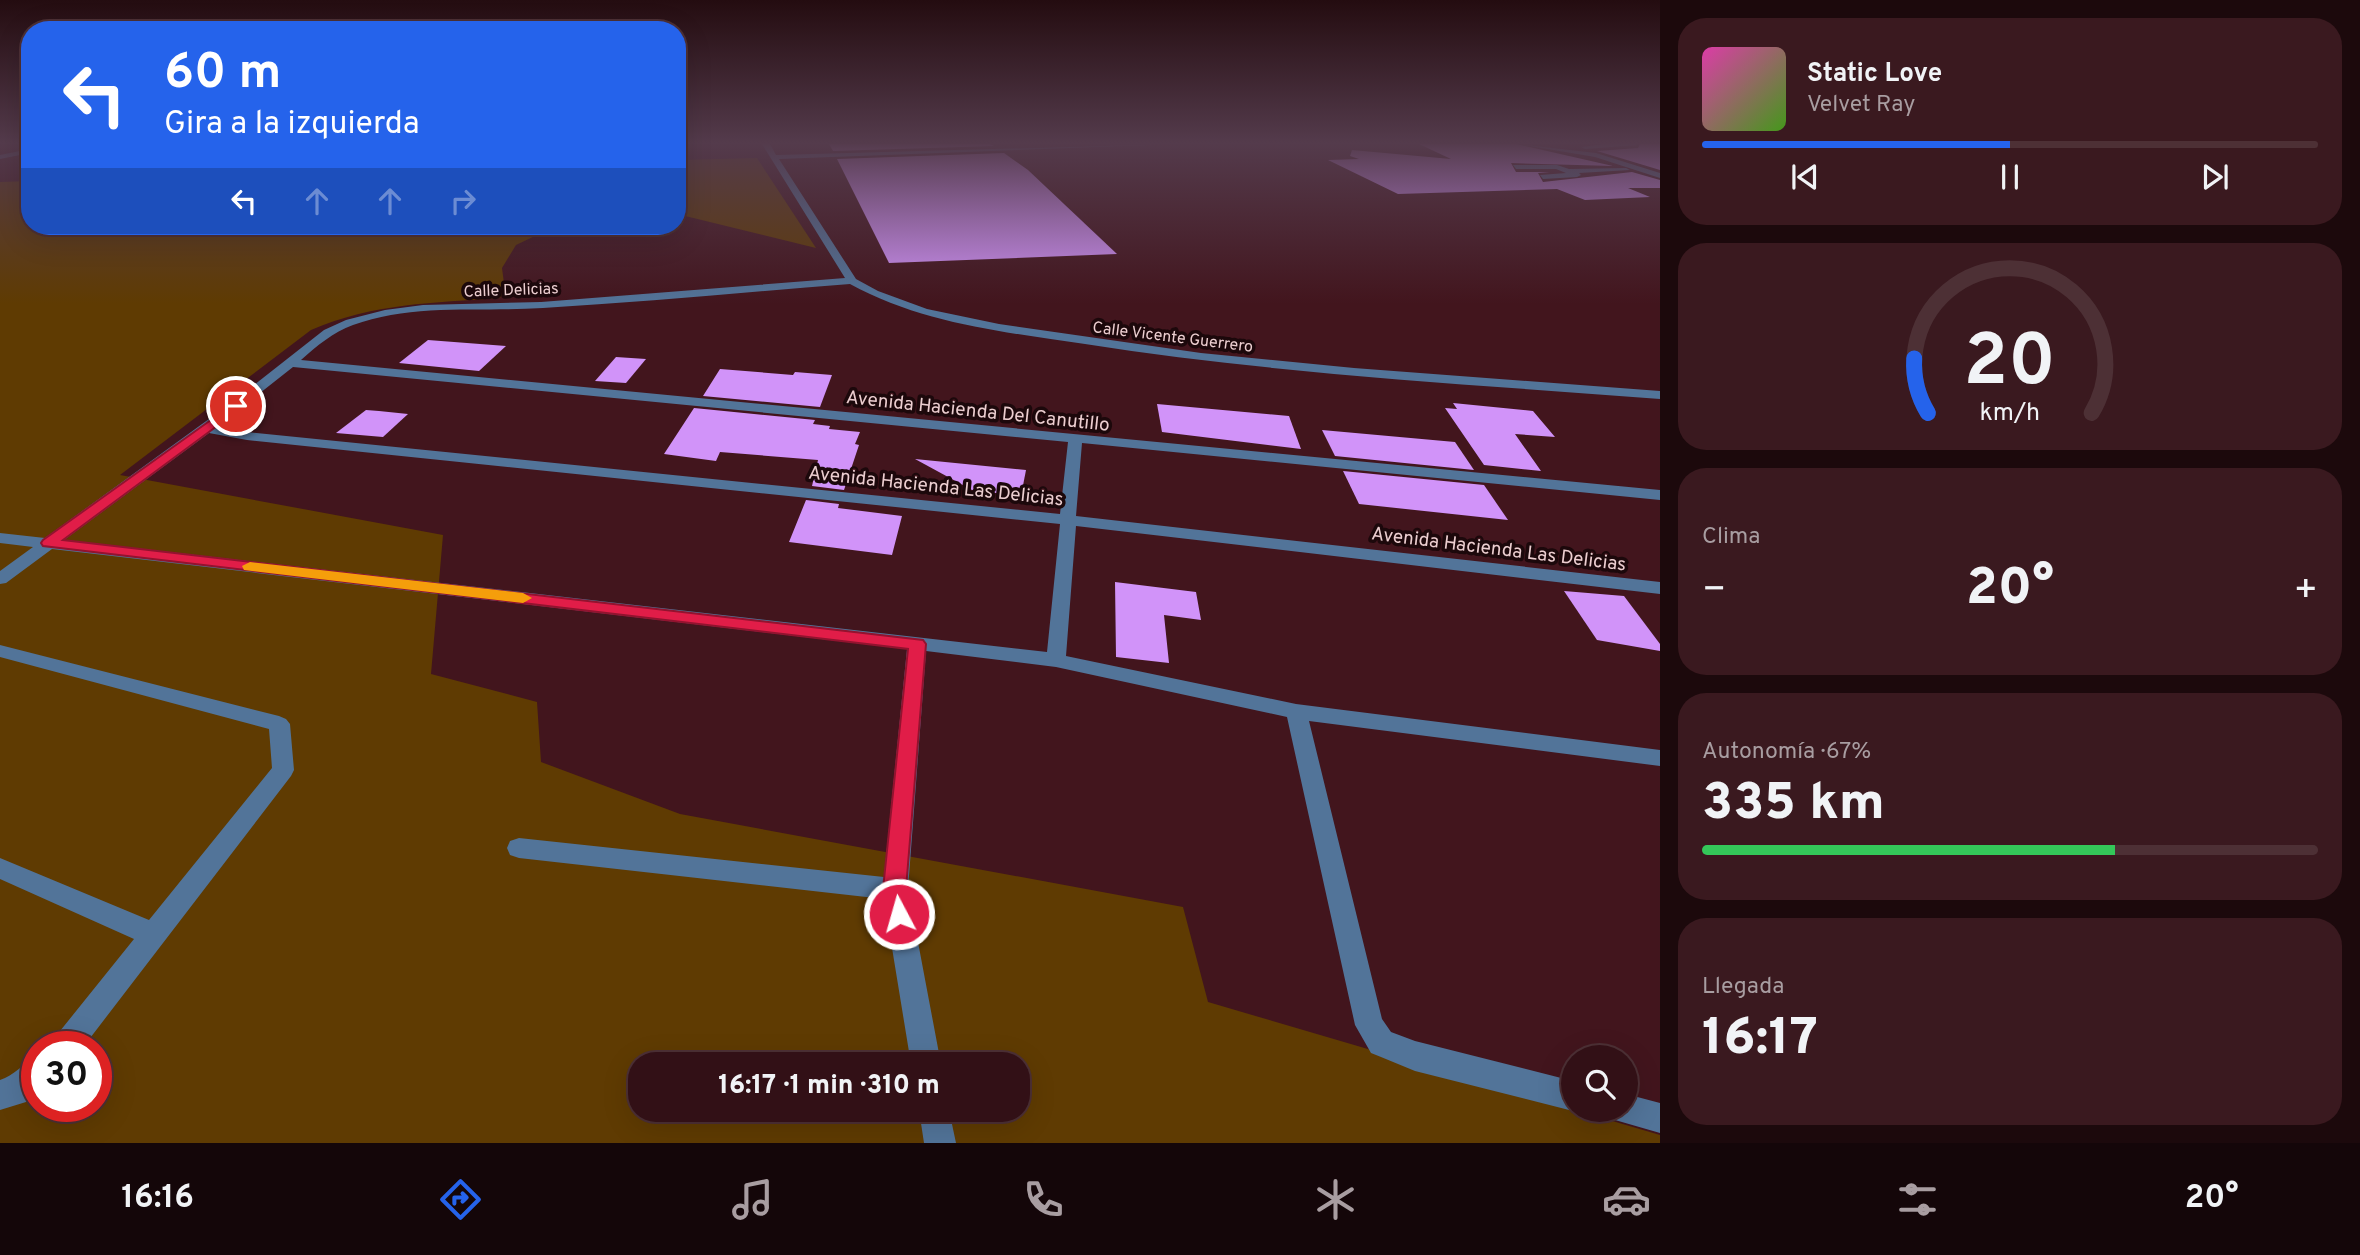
<!DOCTYPE html>
<html lang="es">
<meta charset="utf-8">
<style>
:root{--surface:#321016;--page:#3a191f;--text:#f1f3f6;--muted:#a89da1;--line:#4d3035;--accent:#2563eb}
body{margin:0;font-family:Overpass,sans-serif;background:var(--page);color:var(--text);height:100vh;display:flex;flex-direction:column;font-size:26px;white-space:nowrap}
*{box-sizing:border-box;margin:0}
p{font-size:23px;color:var(--muted)}
.icon{flex:none;width:38px;height:38px;fill:none;stroke:currentColor;stroke-width:2;stroke-linecap:round;stroke-linejoin:round}
.map{position:relative;flex:1;overflow:hidden}
.side{display:flex;flex-direction:column;gap:18px;padding:18px;background:#1c090c;width:700px}
.side>*{flex:none}
.guide{position:absolute;left:21px;top:21px;width:665px;height:214px;border-radius:28px;box-shadow:0 7px 28px #0002,0 0 0 2px var(--line);background:#2563eb;color:#fff;overflow:hidden}
.controls{position:absolute;left:1561px;top:1045px;display:grid;gap:14px}
.controls a{display:grid;place-items:center;width:77px;height:77px;border-radius:50%;background:var(--surface);box-shadow:0 7px 28px #0002,0 0 0 2px var(--line);font-size:35px}
.speed{position:absolute;left:21px;top:1031px;display:flex;gap:14px;font-size:35px;font-weight:700;text-align:center}
.speed>*{display:grid;place-content:center;width:91px;height:91px;border-radius:50%;background:var(--surface);box-shadow:0 7px 28px #0002,0 0 0 2px var(--line);line-height:1}
.speed .limit{border:10px solid #d22;background:#fff;color:#111}
.pin{position:absolute;display:grid;place-items:center;width:60px;height:60px;color:#fff;margin:-30px;border:4px solid #fff;border-radius:50%;box-shadow:0 2px 7px #0007}
.me{position:absolute;width:77px;margin:-38px;rotate:354deg;stroke-linejoin:round;filter:drop-shadow(0 0 5px #0008)}
.turn{display:flex;align-items:center;gap:24px;height:147px;padding:0 28px;font-size:32px}
.turn .icon{width:91px;height:91px;stroke-width:2.5}
.turn b{display:block;font-size:49px;line-height:60px}
.lanes{display:flex;align-items:center;height:66px;padding:0 28px;background:#0003;justify-content:center;gap:35px;direction:ltr}
.lanes .off{opacity:.35}
.big{font-size:52px;font-weight:800;line-height:1.1}
.side .card{flex:1;display:flex;flex-direction:column;justify-content:center;gap:10px;min-width:0;padding:0 24px;border-radius:28px;background:var(--page)}
.side .dial{align-items:center;gap:0}
.dial svg{height:182px;overflow:visible;fill:none;stroke:var(--line);stroke-width:7;stroke-linecap:round;text-anchor:middle}
.dial text{fill:var(--text);stroke:none}
.song{display:flex;align-items:center;gap:21px}
.cover{width:84px;height:84px;border-radius:10px;background:linear-gradient(135deg,hsl(320 70% 55%),hsl(100 70% 35%))}
.played{height:7px;border-radius:4px;background:linear-gradient(90deg,var(--accent) 50%,var(--line) 50%)}
.keys{display:flex;justify-content:space-around;direction:ltr}
.heat{display:flex;justify-content:space-between;align-items:center;font-size:38px;direction:ltr}
.charge{height:10px;border-radius:5px;background:linear-gradient(90deg,#34c759 67%,var(--line) 0)}
.trip{position:absolute;left:628px;top:1052px;width:402px;height:70px;border-radius:28px;background:var(--surface);box-shadow:0 7px 28px #0002,0 0 0 2px var(--line);font-weight:800;line-height:70px;text-align:center}
.tabs{display:flex;height:112px;justify-content:space-around;align-items:center;background:#140609;color:var(--muted)}
.tabs .icon{width:49px;height:49px}
.tabs .on{color:var(--accent)}
.tabs b{font-size:32px;color:var(--text)}
main{display:flex;flex:1;min-height:0}
.map>svg:first-child{display:block}
</style>
<main>
<div class="map">
<svg width="1660" height="1143" viewBox="0 0 1660 1143">
<rect width="100%" height="100%" fill="#42151d"/>
<g fill="#5f3b02" fill-rule="evenodd">
<path d="M757 158 816 248 677 214V160Z"/>
<path d="M30 181V226H556L516 245 502 268 505 291 500 298C433 303 374 303 311 330L120 475 443 535 431 674 537 702 541 762 680 814 1183 907 1208 1002 1660 1135V1143H0V182ZM37 1046H96V1106H37ZM640 1064H1018V1110H640Z"/>
</g>
<g fill="#d193f9">
<path d="M829 144H990L994 146 833 151Z"/>
<path d="M1419 144H1516L1613 166 1511 163 1516 172H1550L1538 173 1543 182 1632 172 1660 180V188H1628L1650 197 1585 200 1557 189 1398 194 1328 160 1359 159 1350 156 1352 150 1451 159Z"/>
<path d="M1640 144H1660V170L1597 151 1638 148Z"/>
<path d="M1004 153 1028 170 1117 254 889 263 837 159Z"/>
<path d="M428 340 506 346 479 371 399 363Z"/>
<path d="M616 357 646 359 626 383 595 381Z"/>
<path d="M720 369 793 375 795 372 832 375 820 407 703 396Z"/>
<path d="M1453 403 1533 411 1555 437 1515 434 1541 471 1484 465 1445 408 1457 409Z"/>
<path d="M1157 404 1289 416 1301 449 1162 432Z"/>
<path d="M694 408 815 420 813 424 830 426 829 429 860 432 855 444 859 445 844 490 812 486 818 460 720 452 716 461 664 454Z"/>
<path d="M366 410 379 411 408 414 383 437 336 433Z"/>
<path d="M1322 430 1455 442 1474 470 1335 456Z"/>
<path d="M915 459 1026 470 1021 496 972 490Z"/>
<path d="M1343 471 1484 485 1508 520 1359 504Z"/>
<path d="M806 500 839 504 838 508 902 516 892 555 789 542Z"/>
<path d="M1115 582 1196 592 1201 620 1164 615 1169 663 1116 657Z"/>
<path d="M1564 591 1624 596 1660 644V651L1597 640Z"/>
</g>
<g fill="none" stroke-linecap="round" stroke-linejoin="round">
<g fill="#527499" fill-rule="evenodd">
<path d="M762 144H770L776 155 1177 144 779 159 856 279 878 291 927 309 999 324 1201 353 1354 368 1660 391V399C1468 384 1275 374 1085 344 1005 332 923 324 850 284 748 292 646 302 543 308 481 312 413 303 353 325 333 332 317 346 301 360L1660 490V500L1082 443 1076 516 1660 582V594L1076 526 1066 656 1296 704 1660 750V766L1309 721 1382 1019 1391 1032 1415 1041 1573 1081V1110H1577L1573 1111 1415 1071 1381 1057 1371 1053 1355 1025 1287 717 1056 667 926 651 908 889 941 1064H911L884 899 519 858 510 855 507 848 510 841 519 838 884 877 907 649 52 549 6 583 0 584V571L33 547 0 543V533L45 538 231 403 324 330 346 320 385 310 423 305 541 302 845 278ZM293 367 1068 442 1060 514 247 432 218 426ZM209 433 247 440 1060 524 1047 652 64 540Z"/>
<path d="M1518 144 1596 153 1660 173V178L1595 157Z"/>
<path d="M1605 144H1637L1638 145 1585 149 1581 147Z"/>
<path d="M30 149V153L0 159V155Z"/>
<path d="M1513 165H1557L1569 169 1626 168 1630 170 1579 173 1581 175 1577 177 1543 179 1540 175 1566 173 1556 169H1516Z"/>
<path d="M0 645 279 716 286 719 290 724 294 770 291 776 84 1046H51L56 1036 134 939 0 879V858L149 920 272 768 269 729 0 657Z"/>
<path d="M37 1057V1092L26 1102 0 1110V1080C14 1076 23 1063 37 1057Z"/>
<path d="M1626 1094 1660 1103V1133L1615 1120 1611 1110H1626Z"/>
<path d="M919 1110H949L956 1143H924Z"/>
</g>
</g>
<linearGradient id="sky" x2="0" y2="1"><stop stop-color="#240c10"/><stop offset="0.47" stop-color="#543b4c"/><stop offset="1" stop-color="#543b4c" stop-opacity="0"/></linearGradient>
<rect width="1660" height="304" fill="url(#sky)"/>
<path fill="#e11d48" stroke="#92132f" stroke-width="2" d="M236 402 240 403V409L63 540 923 640 926 644 906 889 911 914 907 921 899 924 891 921 883 889 908 649 43 546 41 543 43 540Z"/>
<path fill="#f59e0b" d="M250 562 523 593 532 598 523 603 244 570 242 566Z"/>
<g text-anchor="middle" stroke-width="7" stroke-linejoin="round" paint-order="stroke">
<g font-size="16" fill="#ecced0" stroke="#1c080b">
<text transform="translate(511 289) rotate(-2)" y="6">Calle Delicias</text>
<text transform="translate(1173 336) rotate(7)" y="6">Calle Vicente Guerrero</text>
</g>
<g font-size="19" fill="#ecced0" stroke="#1c080b">
<text transform="translate(978 410) rotate(6)" y="7">Avenida Hacienda Del Canutillo</text>
<text transform="translate(936 485) rotate(6)" y="7">Avenida Hacienda Las Delicias</text>
<text transform="translate(1499 548) rotate(7)" y="7">Avenida Hacienda Las Delicias</text>
</g>
</g>
</svg>
<div class="controls">
<a><svg class="icon" aria-label="search" viewBox="0 0 24 24"><circle cx="10" cy="10" r="6"/><path d="M15 15l6 6"/></svg></a>
</div>
<div class="speed"><div class="limit">30</div></div>
<div class="pin" style="left:236px;top:406px;background:#d93025"><svg class="icon" aria-label="arrive" viewBox="0 0 24 24"><path d="M6 21V4h12l-3 4 3 4H6"/></svg></div>
<svg class="me" style="left:899px;top:914px" viewBox="-20 -20 40 40"><circle r="17" fill="#e11d48" stroke="#fff" stroke-width="3"/><path d="M0-11L8 9 0 5-8 9z" fill="#fff"/></svg>
<div class="trip">16:17 · 1 min · 310 m</div>
<div class="guide">
<div class="turn"><svg class="icon" aria-label="left" viewBox="0 0 24 24"><path d="M17 20v-9H6M10 6l-5 5 5 5"/></svg><div><b>60 m</b>Gira a la izquierda</div></div>
<div class="lanes"><svg class="icon" aria-label="left" viewBox="0 0 24 24"><path d="M17 20v-9H6M10 6l-5 5 5 5"/></svg><svg class="icon off" aria-label="ahead" viewBox="0 0 24 24"><path d="M12 20V5M6 11l6-6 6 6"/></svg><svg class="icon off" aria-label="ahead" viewBox="0 0 24 24"><path d="M12 20V5M6 11l6-6 6 6"/></svg><svg class="icon off" aria-label="right" viewBox="0 0 24 24"><path d="M7 20v-9h11M14 6l5 5-5 5"/></svg></div>
</div>
</div>
<section class="side">
<div class="card">
<div class="song"><i class="cover"></i><div><b>Static Love</b><p>Velvet Ray</p></div></div>
<div class="played"></div>
<div class="keys"><svg class="icon" aria-label="previous" viewBox="0 0 24 24"><path d="M18 5L8 12l10 7zM5 5v14"/></svg><svg class="icon" aria-label="pause" viewBox="0 0 24 24"><path d="M8 5v14M16 5v14"/></svg><svg class="icon" aria-label="next" viewBox="0 0 24 24"><path d="M6 5l10 7-10 7zM19 5v14"/></svg></div>
</div>
<div class="card dial"><svg viewBox="0 0 100 80">
<path d="M14 69A42 42 0 1 1 86 69"/>
<path d="M14 69A42 42 0 0 1 8 45" stroke="#2563eb"/>
<text x="50" y="56" font-size="32" font-weight="700">20</text>
<text x="50" y="72" font-size="11">km/h</text>
</svg></div>
<div class="card"><p>Clima</p>
<div class="heat"><a>−</a><b class="big">20°</b><a>+</a></div>
</div>
<div class="card"><p>Autonomía · 67%</p><b class="big">335 km</b><div class="charge"></div></div>
<div class="card"><p>Llegada</p><b class="big">16:17</b></div>
</section>
</main>
<nav class="tabs">
<b>16:16</b>
<svg class="icon on" aria-label="directions" viewBox="0 0 24 24"><path d="M12 3l9 9-9 9-9-9zM9 14v-3h6M13 9l2 2-2 2"/></svg>
<svg class="icon" aria-label="music" viewBox="0 0 24 24"><path d="M9 18V5l10-2v13"/><circle cx="6" cy="18" r="3"/><circle cx="16" cy="16" r="3"/></svg>
<svg class="icon" aria-label="phone" viewBox="0 0 24 24"><path d="M5 4h4l2 5-3 2q2 4 5 5l2-3 5 2v4C11 20 4 13 5 4z"/></svg>
<svg class="icon" aria-label="climate" viewBox="0 0 24 24"><path d="M12 3v18M4 7l16 10M4 17L20 7"/></svg>
<svg class="icon" aria-label="car" viewBox="0 0 24 24"><path d="M5 17H2v-5l4-1 3-4h7l3 4 3 1v5h-3M9 17h6M6 11h13"/><circle cx="7" cy="17" r="2"/><circle cx="17" cy="17" r="2"/></svg>
<svg class="icon" aria-label="filters" viewBox="0 0 24 24"><path d="M4 7h16M4 17h16"/><circle cx="9" cy="7" r="2"/><circle cx="15" cy="17" r="2"/></svg>
<b>20°</b>
</nav>
